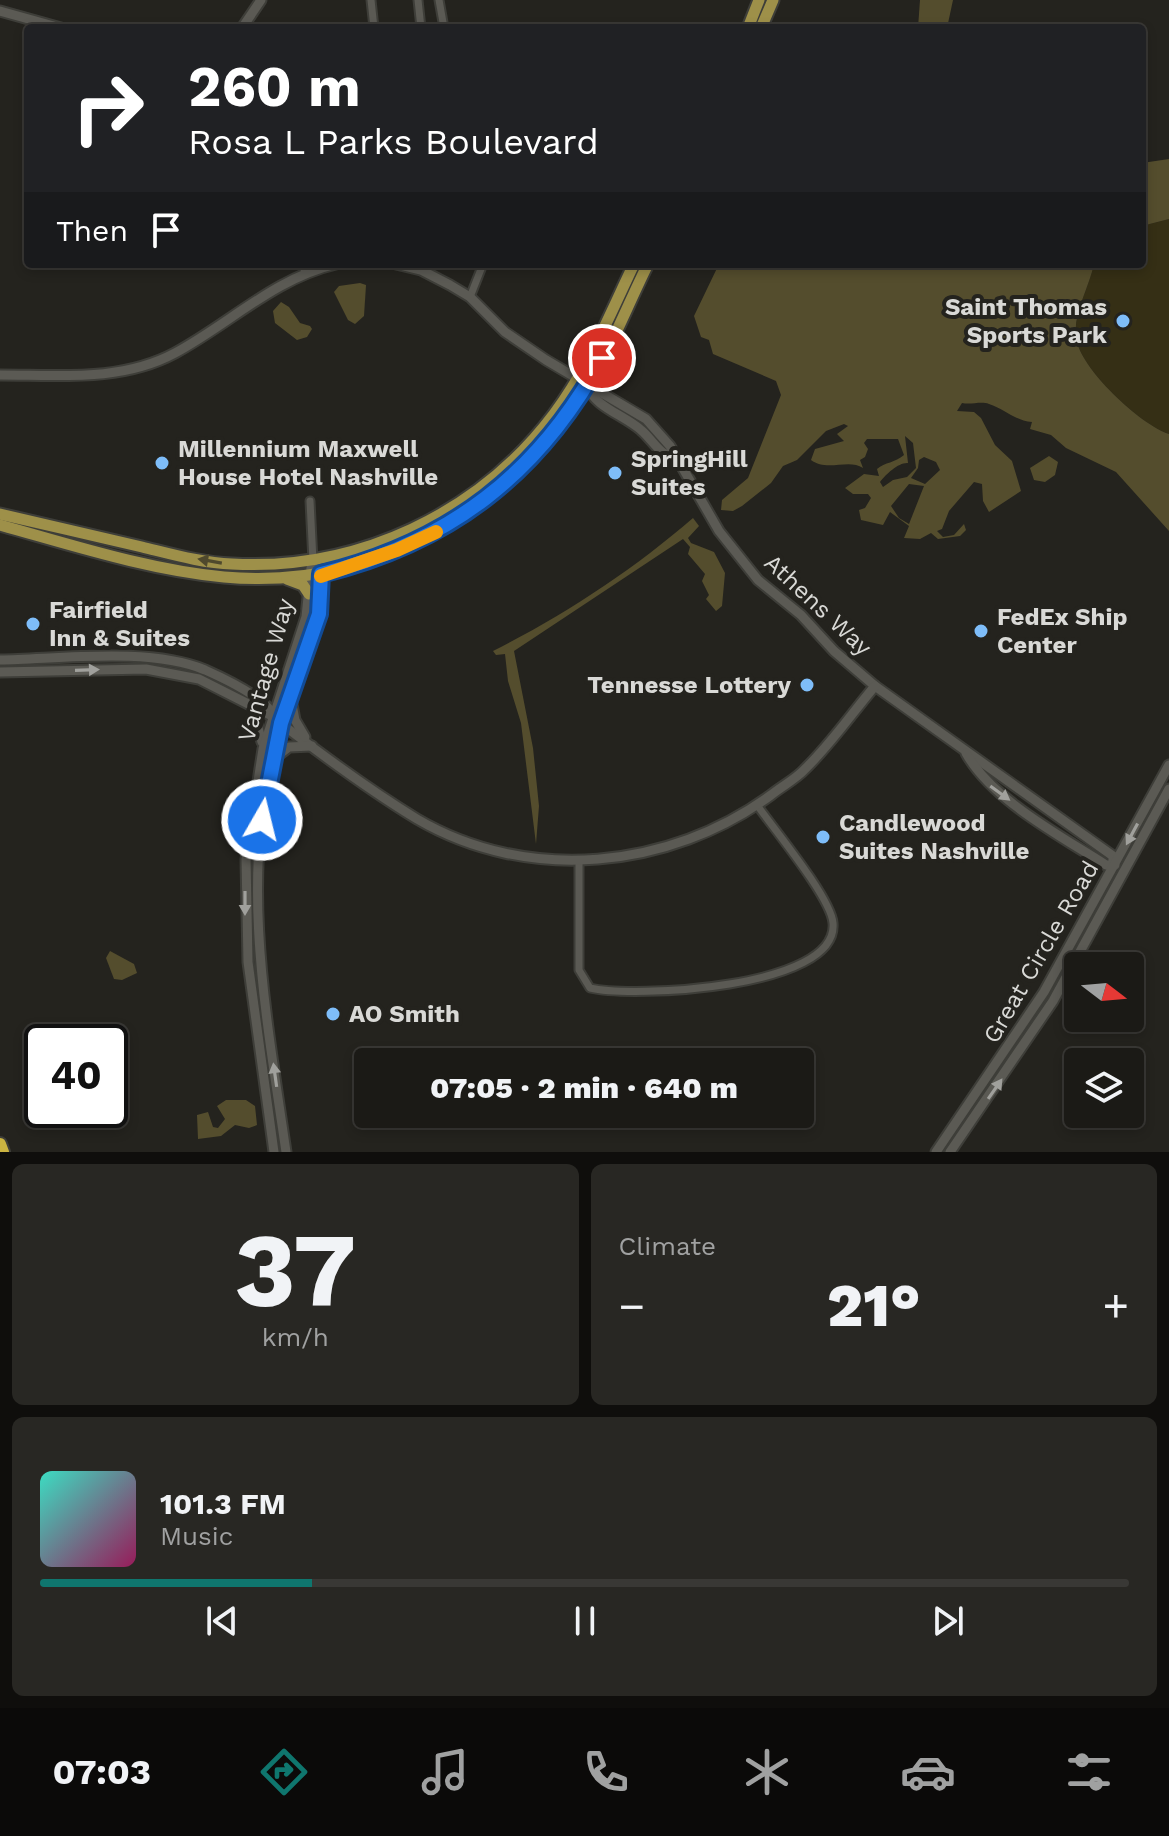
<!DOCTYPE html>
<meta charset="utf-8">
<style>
:root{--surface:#1b1a16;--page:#282723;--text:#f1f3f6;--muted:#a0a1a1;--line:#393835;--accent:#0f766e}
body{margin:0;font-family:"Work Sans",sans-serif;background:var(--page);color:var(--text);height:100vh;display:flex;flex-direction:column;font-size:30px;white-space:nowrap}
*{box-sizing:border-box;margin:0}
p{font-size:26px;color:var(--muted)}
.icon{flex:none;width:44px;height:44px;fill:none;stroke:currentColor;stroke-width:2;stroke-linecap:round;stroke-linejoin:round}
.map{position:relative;height:1152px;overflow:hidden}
.drawer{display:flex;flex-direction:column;gap:12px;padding:12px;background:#0f0e0c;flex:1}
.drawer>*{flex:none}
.guide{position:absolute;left:24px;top:24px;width:1122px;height:244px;border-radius:8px;box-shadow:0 4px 12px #0003,0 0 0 2px var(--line);background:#202124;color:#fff;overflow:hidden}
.needle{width:52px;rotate:106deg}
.tools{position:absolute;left:1064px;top:952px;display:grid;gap:16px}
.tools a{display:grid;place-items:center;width:80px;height:80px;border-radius:8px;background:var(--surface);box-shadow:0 4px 12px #0003,0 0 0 2px var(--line);font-size:40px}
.speed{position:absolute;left:24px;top:1024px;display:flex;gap:16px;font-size:40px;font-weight:700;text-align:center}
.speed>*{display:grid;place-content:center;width:104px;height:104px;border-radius:50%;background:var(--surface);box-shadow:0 4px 12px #0003,0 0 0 2px var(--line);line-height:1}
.speed .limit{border:4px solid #111;border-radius:12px;background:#fff;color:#111}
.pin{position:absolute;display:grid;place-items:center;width:68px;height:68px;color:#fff;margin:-34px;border:4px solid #fff;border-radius:50%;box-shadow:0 2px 8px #0007}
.me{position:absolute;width:88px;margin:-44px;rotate:8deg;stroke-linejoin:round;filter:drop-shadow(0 0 6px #0008)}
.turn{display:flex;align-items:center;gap:28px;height:168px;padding:0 32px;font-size:36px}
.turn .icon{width:104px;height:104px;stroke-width:2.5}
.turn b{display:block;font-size:56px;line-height:68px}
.then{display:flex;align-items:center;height:76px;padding:0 32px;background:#0003;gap:16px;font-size:30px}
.big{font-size:60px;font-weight:800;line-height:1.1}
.drawer .card{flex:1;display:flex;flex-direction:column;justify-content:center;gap:12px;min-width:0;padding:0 28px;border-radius:12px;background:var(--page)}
.drawer .dial{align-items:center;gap:0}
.dial b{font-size:104px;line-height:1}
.song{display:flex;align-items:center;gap:24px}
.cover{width:96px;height:96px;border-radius:12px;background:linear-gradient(135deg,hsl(170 70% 55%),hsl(330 70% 35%))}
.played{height:8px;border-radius:4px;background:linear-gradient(90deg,var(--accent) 25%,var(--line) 25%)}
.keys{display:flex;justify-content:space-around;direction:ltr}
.heat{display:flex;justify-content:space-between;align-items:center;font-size:44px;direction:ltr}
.drawer .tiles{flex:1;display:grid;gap:12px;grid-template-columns:1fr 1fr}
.card:last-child{grid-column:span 2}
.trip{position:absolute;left:354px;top:1048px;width:460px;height:80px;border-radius:8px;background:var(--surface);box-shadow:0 4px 12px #0003,0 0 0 2px var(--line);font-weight:800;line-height:80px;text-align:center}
.tabs{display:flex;height:128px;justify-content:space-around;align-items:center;background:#0b0a09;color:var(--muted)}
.tabs .icon{width:56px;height:56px}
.tabs .current{color:var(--accent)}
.tabs b{font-size:36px;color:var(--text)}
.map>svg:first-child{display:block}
</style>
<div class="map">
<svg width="1169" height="1152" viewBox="0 0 1169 1152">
<rect width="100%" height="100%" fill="#24231e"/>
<path fill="#352f15" d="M1169 219V434C1141 425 1079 368 1076 337 1073 313 1089 288 1094 264H1142V226Z"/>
<g fill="#544d2d" fill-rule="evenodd">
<path d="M920 0H953L947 28H918Z"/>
<path d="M1169 159V219L1142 226V163Z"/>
<path d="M719 264H1094C1089 288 1073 313 1076 337 1079 368 1141 425 1169 434V531L1116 472 1066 448 1051 435 1030 429 1032 422C1015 421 1005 409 989 404 981 401 971 405 962 403L957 411 974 412 981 418 995 445 1012 461 1021 491 989 512 983 501 982 484 974 482 949 511 942 529 937 531 943 537 954 535 964 524 966 530 960 536 938 539 931 533 920 539 904 538 909 526 890 512 883 525 861 520 859 510 865 508 871 498 868 494H853L845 488 864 474 879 476 877 469C885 462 895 463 904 455L898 439H867L864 443 868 449 865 457 860 460 863 468C849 458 827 472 811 460L815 449 844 441 837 434 848 426 844 424 826 431 797 460 783 466 771 483 742 506 733 511 721 510 722 500 748 478 781 395 776 381 713 354 709 340 701 337 694 316ZM905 436 913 443 916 468 907 477 893 480 883 487 880 482C886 474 899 462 908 463ZM924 457 936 462 940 470 925 484 911 478 918 468 919 460ZM909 484 924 486 909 524 899 518 891 506Z"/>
<path d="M360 283 366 285 364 316 355 324 348 320 334 292 339 286Z"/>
<path d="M281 302 289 307 300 323 310 326 312 329 307 337 297 340 275 323 273 311Z"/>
<path d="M1049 456 1058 462 1055 475 1045 482 1034 480 1030 468Z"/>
<path d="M693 518 699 526 688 538 691 543 714 552 725 573 722 606 716 611 706 599 709 595 702 581 705 574 688 554 690 547 683 539 514 651 533 748 539 806 536 844 521 723 508 681 505 654 496 655 493 651C563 616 633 570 693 518Z"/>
<path d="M110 951 134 964 137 973 122 980 114 979 106 958Z"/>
<path d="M226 1100H246L255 1106 257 1125 249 1128 235 1125 221 1136 198 1139 197 1115 208 1112 213 1127 218 1128 225 1119 217 1106Z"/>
</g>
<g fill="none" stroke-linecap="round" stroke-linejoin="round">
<g stroke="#3e3e39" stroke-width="11">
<g id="minor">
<path d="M371 0 374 28"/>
<path d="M418 0 421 28"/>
<path d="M439 0 444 28"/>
<path d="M302 264 305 272"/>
<path d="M470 297 483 264"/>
<path d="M310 501 313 561"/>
<path d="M579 861V970L590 988C632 998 839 989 833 923 831 898 774 829 757 805"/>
</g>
</g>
<g stroke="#3e3e39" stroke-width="13">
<g id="tertiary">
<path d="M0 11 61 28"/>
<path d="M242 28 261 0"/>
<path d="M396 264 421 270 450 285 470 297 505 332 546 360 646 419 670 446 719 531 758 580 801 615 834 651 875 686 1113 856V863"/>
<path d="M0 375C59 375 121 382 175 353 229 324 275 278 336 264"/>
<path d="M587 386C595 407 624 415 641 430 653 440 659 455 675 458"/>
<path d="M0 660C60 659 150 647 205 670 223 678 248 690 263 703 271 709 275 718 283 725 326 758 371 791 417 819 528 884 670 869 771 795 782 786 796 779 805 769 831 744 852 713 875 686"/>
<path d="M0 672 146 669 199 679 272 716"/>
<path d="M291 699 295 720 305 737"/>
<path d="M252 707 262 742"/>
<path d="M966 753C992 800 1061 836 1106 865H1115"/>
<path d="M272 760 289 747 312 746"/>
<path d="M274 1152 248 962 246 859 263 749 306 617 311 568"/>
<path d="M286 1152C267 1020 240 885 273 753 282 714 336 599 317 567"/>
<path d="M936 1152 1044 992 1169 765"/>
<path d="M950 1152 1053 1001 1169 789"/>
</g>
</g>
<g stroke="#3e3e39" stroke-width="15">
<g id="primary">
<path d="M748 28 759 0"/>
<path d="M761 28 773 0"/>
<path d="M0 514C47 525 95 536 142 547 171 554 202 563 232 564 357 571 479 514 554 414 588 369 610 314 634 264"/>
<path d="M0 525C72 545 149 570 224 577 369 590 493 519 576 404 606 362 625 310 648 264"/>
<path d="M287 579 303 585 309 594"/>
</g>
</g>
<g stroke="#3e3e39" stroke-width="16">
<path id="motorway" d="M0 1144 3 1152"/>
</g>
<use href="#minor" stroke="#5b5a54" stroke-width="7"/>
<use href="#tertiary" stroke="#5b5a54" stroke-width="9"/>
<use href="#primary" stroke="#9e9049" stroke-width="11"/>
<use href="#motorway" stroke="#cbb441" stroke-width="12"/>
</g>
<defs><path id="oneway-solid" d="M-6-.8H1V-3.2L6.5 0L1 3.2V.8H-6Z" transform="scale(2)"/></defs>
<use fill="#4f492d" href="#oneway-solid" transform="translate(210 561) rotate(-170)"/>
<g fill="#a0a09c">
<use href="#oneway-solid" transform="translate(87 670) rotate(-2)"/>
<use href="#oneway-solid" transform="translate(1000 793) rotate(36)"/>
<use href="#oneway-solid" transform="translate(1132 834) rotate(118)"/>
<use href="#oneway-solid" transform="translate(245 903) rotate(90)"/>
<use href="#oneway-solid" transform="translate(275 1075) rotate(-98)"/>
<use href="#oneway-solid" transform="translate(995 1089) rotate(-55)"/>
</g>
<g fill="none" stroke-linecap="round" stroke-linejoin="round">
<g stroke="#114b97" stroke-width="20">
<path id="route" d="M262 820 281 723 319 614 321 574C449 543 539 474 602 358"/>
</g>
<use href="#route" stroke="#1a73e8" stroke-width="14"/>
<path stroke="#f59e0b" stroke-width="14" d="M321 576 397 550 436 532"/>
</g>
<g fill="#7ebdf9" stroke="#24231e" stroke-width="3">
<circle cx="1123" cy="321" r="8"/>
<circle cx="162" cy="463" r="8"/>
<circle cx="615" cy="473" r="8"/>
<circle cx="33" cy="624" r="8"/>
<circle cx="981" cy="631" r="8"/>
<circle cx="807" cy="685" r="8"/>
<circle cx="823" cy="837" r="8"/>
<circle cx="333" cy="1014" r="8"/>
</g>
<g text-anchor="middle" stroke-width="8" stroke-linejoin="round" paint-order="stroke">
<g font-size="24" font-weight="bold" fill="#d9d9d6" stroke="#24231e" text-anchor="start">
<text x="1107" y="315" text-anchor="end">Saint Thomas<tspan x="1107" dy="28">Sports Park</tspan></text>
<text x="178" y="457">Millennium Maxwell<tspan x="178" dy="28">House Hotel Nashville</tspan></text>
<text x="631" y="467">SpringHill<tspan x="631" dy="28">Suites</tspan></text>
<text x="49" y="618">Fairfield<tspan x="49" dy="28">Inn &amp; Suites</tspan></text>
<text x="997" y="625">FedEx Ship<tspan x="997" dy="28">Center</tspan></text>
<text x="791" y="693" text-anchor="end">Tennesse Lottery</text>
<text x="839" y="831">Candlewood<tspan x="839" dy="28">Suites Nashville</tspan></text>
<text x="349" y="1022">AO Smith</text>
</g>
<g font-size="24" fill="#d9d9d6" stroke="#24231e">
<text transform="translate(818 605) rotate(43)" y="8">Athens Way</text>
<text transform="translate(266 670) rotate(-74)" y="8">Vantage Way</text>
<text transform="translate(1041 952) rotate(-60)" y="8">Great Circle Road</text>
</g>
</g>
</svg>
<div class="tools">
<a><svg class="needle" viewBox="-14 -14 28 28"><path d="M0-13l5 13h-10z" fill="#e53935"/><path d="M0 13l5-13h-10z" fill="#a0a1a1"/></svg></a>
<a><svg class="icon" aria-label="layers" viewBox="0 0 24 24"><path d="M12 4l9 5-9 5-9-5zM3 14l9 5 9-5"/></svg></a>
</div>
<div class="speed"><div class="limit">40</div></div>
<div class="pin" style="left:602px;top:358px;background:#d93025"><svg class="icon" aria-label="arrive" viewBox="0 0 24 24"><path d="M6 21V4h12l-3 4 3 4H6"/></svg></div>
<svg class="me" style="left:262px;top:820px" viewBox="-20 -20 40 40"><circle r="17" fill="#1a73e8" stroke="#fff" stroke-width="3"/><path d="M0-11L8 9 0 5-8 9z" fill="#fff"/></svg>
<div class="trip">07:05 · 2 min · 640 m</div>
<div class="guide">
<div class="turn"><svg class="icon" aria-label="right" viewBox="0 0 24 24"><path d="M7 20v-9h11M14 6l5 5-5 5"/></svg><div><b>260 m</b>Rosa L Parks Boulevard</div></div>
<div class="then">Then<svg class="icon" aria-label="arrive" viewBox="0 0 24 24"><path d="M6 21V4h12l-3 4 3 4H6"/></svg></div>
</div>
</div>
<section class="drawer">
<div class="tiles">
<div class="card dial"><b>37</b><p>km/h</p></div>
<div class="card"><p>Climate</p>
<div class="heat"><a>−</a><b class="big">21°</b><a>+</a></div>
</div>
<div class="card">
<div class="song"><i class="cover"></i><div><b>101.3 FM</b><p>Music</p></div></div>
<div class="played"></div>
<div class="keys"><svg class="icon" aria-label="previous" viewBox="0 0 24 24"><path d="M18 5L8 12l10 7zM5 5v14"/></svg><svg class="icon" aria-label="pause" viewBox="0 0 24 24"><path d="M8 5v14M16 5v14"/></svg><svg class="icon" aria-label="next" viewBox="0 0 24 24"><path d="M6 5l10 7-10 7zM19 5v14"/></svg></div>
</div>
</div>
</section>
<nav class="tabs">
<b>07:03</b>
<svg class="icon current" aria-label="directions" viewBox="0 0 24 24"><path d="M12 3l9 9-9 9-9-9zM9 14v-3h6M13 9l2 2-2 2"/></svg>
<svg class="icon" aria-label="music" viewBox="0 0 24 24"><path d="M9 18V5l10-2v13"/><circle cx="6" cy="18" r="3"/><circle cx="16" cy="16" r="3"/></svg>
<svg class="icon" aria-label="phone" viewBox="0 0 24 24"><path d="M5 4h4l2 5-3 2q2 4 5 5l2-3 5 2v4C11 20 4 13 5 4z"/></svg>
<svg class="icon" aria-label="climate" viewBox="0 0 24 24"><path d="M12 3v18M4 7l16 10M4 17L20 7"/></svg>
<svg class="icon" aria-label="car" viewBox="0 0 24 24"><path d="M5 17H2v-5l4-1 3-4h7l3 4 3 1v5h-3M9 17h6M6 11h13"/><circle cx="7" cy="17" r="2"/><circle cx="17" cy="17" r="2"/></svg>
<svg class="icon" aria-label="filters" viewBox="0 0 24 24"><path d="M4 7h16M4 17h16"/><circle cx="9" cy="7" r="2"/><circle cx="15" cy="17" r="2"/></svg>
</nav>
